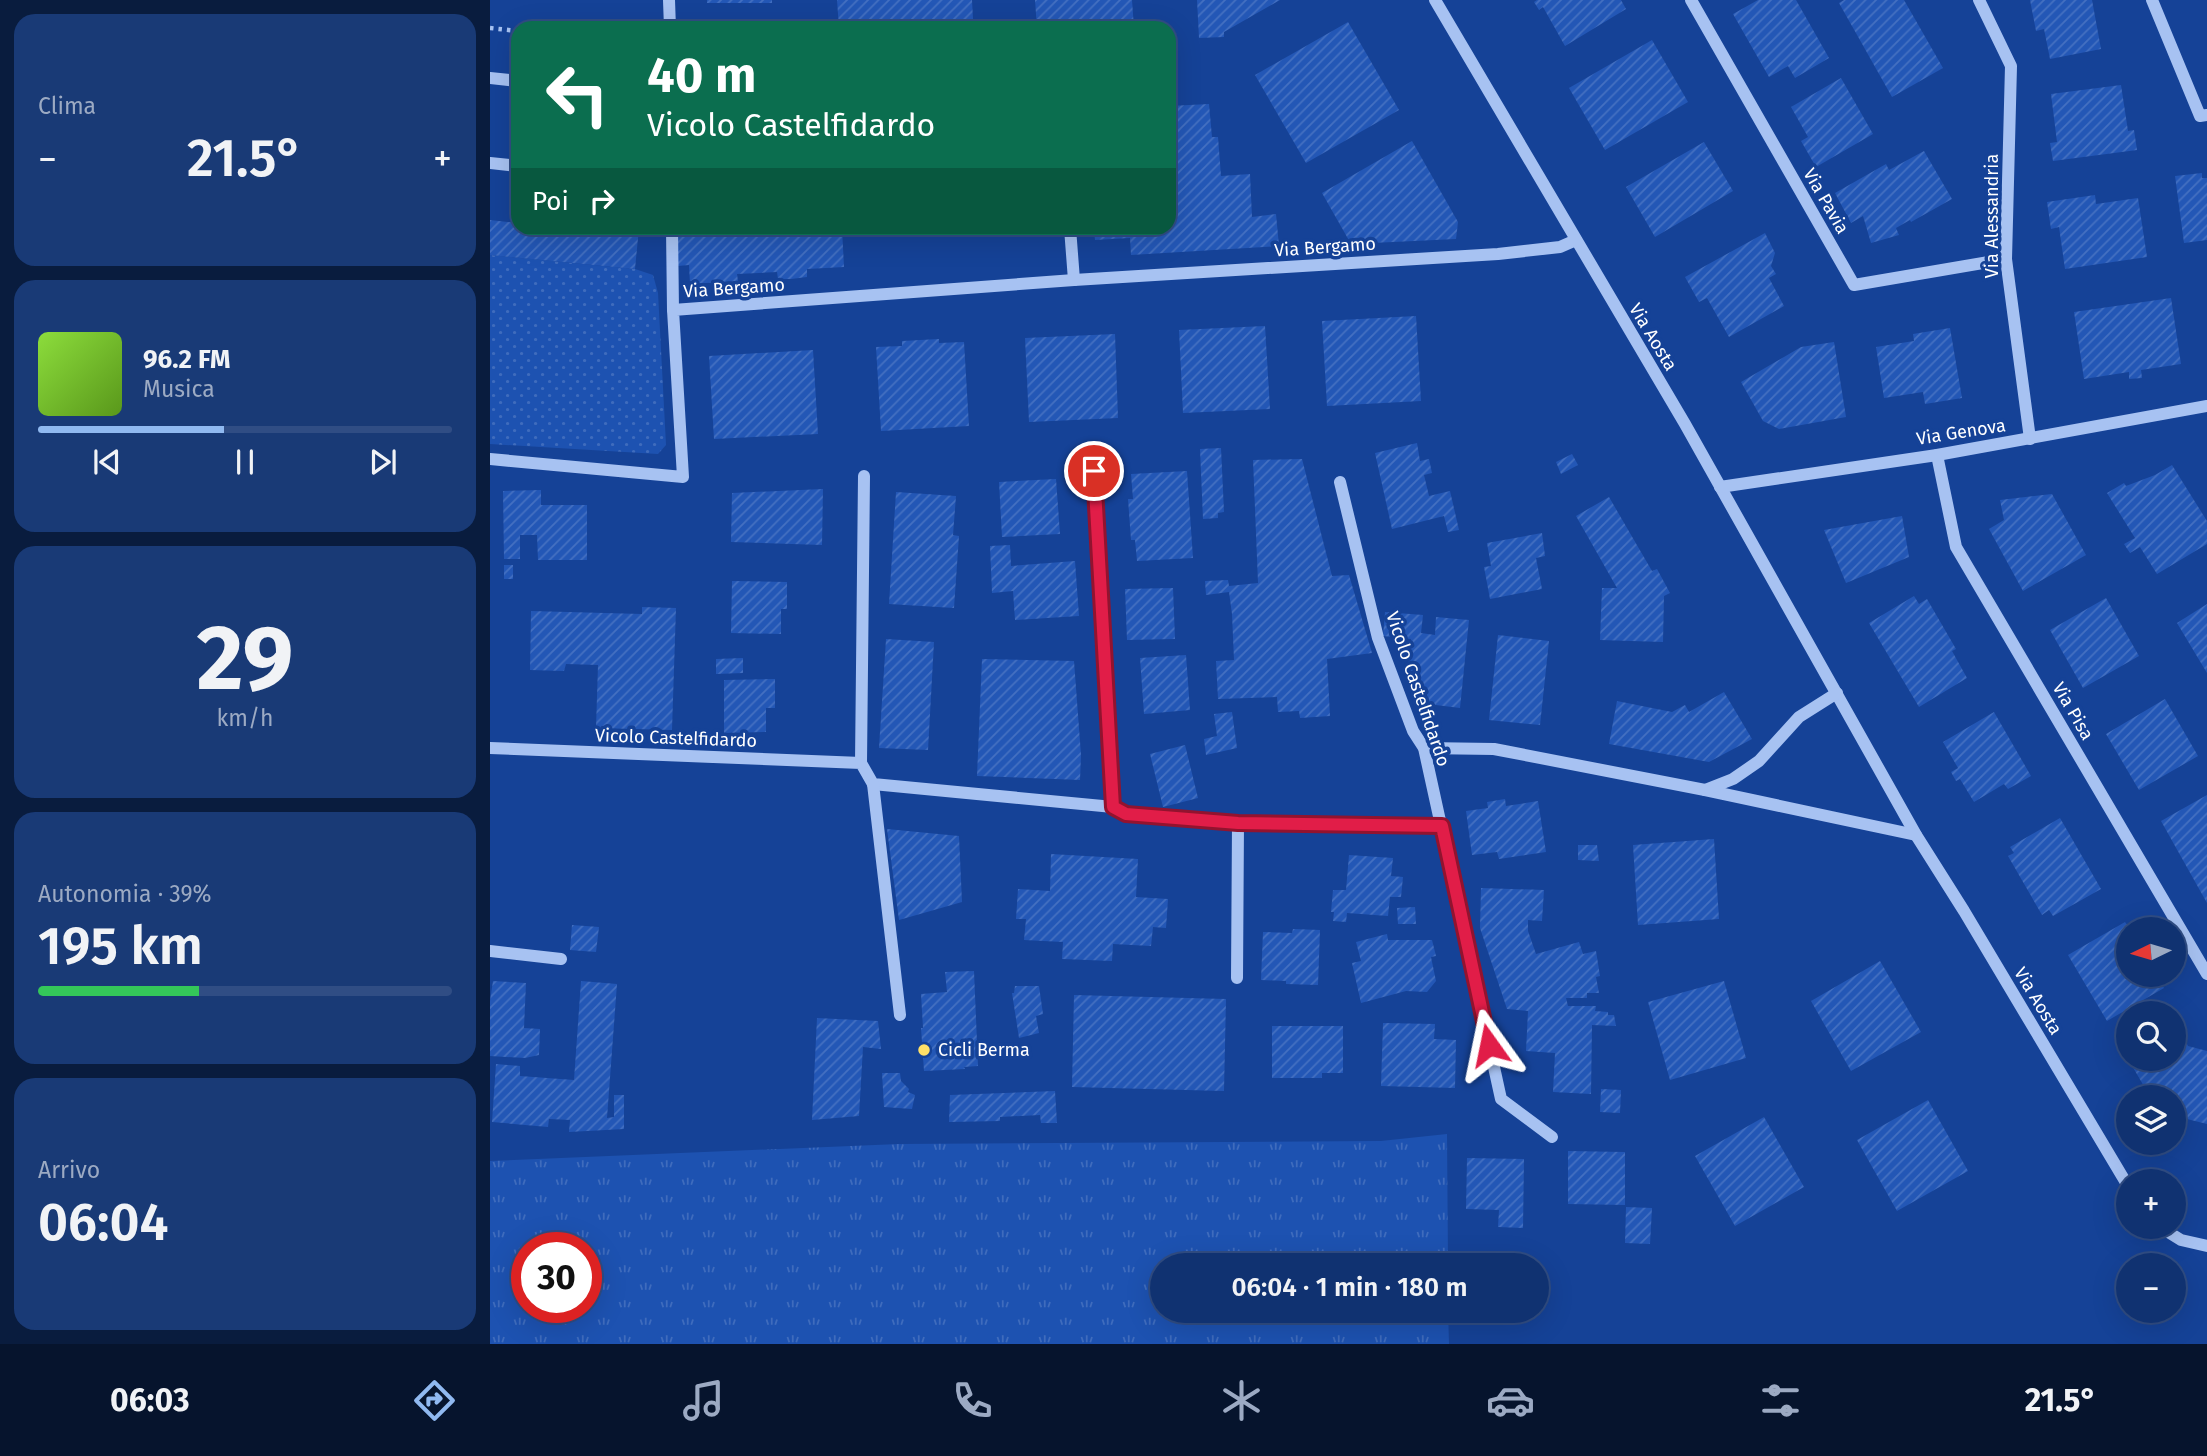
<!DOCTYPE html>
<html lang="it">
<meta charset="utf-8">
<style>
:root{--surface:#103271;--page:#193a76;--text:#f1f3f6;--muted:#9caac3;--line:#304d84;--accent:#90b9f0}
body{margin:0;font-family:"Fira Sans",sans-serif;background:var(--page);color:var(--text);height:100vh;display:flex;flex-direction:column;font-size:26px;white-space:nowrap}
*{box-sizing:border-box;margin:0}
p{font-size:23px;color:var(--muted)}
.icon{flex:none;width:38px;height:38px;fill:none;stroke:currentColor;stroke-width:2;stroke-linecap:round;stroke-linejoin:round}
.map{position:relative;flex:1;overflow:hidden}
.details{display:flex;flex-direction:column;gap:14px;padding:14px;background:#091c3e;width:490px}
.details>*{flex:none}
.guide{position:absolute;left:21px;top:21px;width:665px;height:214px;border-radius:21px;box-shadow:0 7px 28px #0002,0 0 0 2px var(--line);background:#0b6e4f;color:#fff;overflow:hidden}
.needle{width:46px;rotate:265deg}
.fabs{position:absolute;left:1626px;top:917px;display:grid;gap:14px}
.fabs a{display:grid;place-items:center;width:70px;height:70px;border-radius:50%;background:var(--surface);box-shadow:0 7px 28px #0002,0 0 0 2px var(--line);font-size:35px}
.speed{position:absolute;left:21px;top:1232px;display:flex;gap:14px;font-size:35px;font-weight:700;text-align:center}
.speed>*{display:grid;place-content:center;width:91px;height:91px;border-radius:50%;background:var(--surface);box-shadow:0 7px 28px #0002,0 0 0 2px var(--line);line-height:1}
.speed .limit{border:10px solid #d22;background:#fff;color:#111}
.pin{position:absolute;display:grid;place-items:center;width:60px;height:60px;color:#fff;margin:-30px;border:4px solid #fff;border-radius:50%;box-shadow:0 2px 7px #0007}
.me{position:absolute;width:77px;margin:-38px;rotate:348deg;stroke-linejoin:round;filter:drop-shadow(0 0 5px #0008)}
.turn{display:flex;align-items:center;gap:24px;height:147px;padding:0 21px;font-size:32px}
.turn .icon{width:91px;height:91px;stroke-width:2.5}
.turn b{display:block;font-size:49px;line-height:60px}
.then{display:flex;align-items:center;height:66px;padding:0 21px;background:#0003;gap:14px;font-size:26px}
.big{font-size:52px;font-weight:600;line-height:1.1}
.details .tile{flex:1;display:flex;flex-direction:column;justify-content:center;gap:10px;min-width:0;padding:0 24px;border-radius:21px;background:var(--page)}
.details .dial{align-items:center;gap:0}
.dial b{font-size:91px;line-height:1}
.song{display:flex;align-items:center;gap:21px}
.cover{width:84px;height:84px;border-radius:10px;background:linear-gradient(135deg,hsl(90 70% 55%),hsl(90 70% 35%))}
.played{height:7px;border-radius:4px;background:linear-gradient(90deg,var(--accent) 45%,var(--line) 45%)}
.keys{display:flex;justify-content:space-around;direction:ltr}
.heat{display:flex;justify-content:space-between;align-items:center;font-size:38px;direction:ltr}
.charge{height:10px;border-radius:5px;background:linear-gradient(90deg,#34c759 39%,var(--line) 0)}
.trip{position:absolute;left:660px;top:1253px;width:399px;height:70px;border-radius:35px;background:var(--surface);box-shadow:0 7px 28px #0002,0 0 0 2px var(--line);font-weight:600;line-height:70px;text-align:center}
.tab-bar{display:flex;height:112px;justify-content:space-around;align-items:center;background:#06142d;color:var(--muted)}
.tab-bar .icon{width:49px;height:49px}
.tab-bar .current{color:var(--accent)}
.tab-bar b{font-size:32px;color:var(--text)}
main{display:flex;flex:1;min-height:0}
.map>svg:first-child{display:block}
</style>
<main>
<section class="details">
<div class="tile"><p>Clima</p>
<div class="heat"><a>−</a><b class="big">21.5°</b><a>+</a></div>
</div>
<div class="tile">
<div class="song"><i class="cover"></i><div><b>96.2 FM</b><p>Musica</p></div></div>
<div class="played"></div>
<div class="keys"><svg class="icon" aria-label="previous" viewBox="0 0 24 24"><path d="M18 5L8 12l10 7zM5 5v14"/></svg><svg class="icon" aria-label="pause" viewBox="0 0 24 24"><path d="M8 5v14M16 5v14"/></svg><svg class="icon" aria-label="next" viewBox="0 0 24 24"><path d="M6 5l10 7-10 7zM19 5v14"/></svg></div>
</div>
<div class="tile dial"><b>29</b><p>km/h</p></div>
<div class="tile"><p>Autonomia · 39%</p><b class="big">195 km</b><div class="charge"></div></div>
<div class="tile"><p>Arrivo</p><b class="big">06:04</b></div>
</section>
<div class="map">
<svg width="1717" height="1344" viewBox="0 0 1717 1344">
<defs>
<pattern id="grass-tufts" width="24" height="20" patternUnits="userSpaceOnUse" patternTransform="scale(1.75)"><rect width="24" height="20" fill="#1d52b1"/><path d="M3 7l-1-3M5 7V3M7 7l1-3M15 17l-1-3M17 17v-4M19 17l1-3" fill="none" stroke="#3f6cbd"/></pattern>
<pattern id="garden-dots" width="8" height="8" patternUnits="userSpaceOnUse" patternTransform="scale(1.75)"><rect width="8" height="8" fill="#1d52b1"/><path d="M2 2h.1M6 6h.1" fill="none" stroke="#3f6cbd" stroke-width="1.8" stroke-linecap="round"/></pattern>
<pattern id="building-hatch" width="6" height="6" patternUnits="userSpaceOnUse" patternTransform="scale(1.75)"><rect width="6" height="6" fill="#2357b6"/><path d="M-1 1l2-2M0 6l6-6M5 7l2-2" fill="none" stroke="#4470c1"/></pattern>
</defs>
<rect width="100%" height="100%" fill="#154297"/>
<path fill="url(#grass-tufts)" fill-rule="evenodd" d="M957 1134 958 1265H672V1311H958L959 1344H0V1161L409 1144 891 1141ZM37 1248H96V1307H37Z"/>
<path fill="url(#garden-dots)" d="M0 255 145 269 163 275 168 293 176 445 168 454 0 444Z"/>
<g fill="url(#building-hatch)">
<rect x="217" y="0" width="65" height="3"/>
<path d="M347 0H482L483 19 391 24V28H349Z"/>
<path d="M545 0H642L644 28H547Z"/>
<path d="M707 0H790L734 32V37L709 38Z"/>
<path d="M1047 0H1131L1136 9 1075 46 1053 7 1049 10 1044 2Z"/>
<path d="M1268 0H1306L1339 58 1305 78 1298 66 1279 77 1243 14Z"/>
<path d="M1354 0H1414L1453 68 1402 97 1349 3Z"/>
<path d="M1540 0H1602L1611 49 1560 59 1554 29 1546 31Z"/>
<path d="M858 22 909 110 816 163 765 75Z"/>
<path d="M1162 40 1198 102 1115 150 1079 88Z"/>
<path d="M1351 78 1383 134 1326 167 1311 141 1318 137 1301 107Z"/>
<path d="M1631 85 1638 131 1644 130 1647 150 1563 161 1560 143 1567 142 1561 94Z"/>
<path d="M719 104 722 137H728L731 176 760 174 762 217 786 214 789 246 641 255 640 238 605 240 604 230 594 231V228H679V106Z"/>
<path d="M922 141 968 222 966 239 861 244 832 193Z"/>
<path d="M1214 142 1243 191 1165 237 1136 187Z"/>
<path d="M1434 151 1462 199 1421 222 1420 220 1406 228 1409 235 1381 243 1373 216 1361 223 1345 193 1396 164 1399 170Z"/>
<path d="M1712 173V178H1717V240L1694 243 1685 176Z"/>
<path d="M1605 195 1606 204 1648 198 1657 257 1575 269 1569 227 1561 229 1557 202Z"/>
<path d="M0 220 28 223V228H149L145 269 0 255Z"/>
<path d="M186 228H352L354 267 317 269V277L301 279H288L287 272 247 274 248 281 200 284 199 265 188 266Z"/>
<path d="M1275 233 1285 253 1281 266 1286 274 1279 278 1294 306 1239 337 1217 298 1209 302 1195 277Z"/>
<path d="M1681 298 1691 364 1651 370 1652 378 1639 379V372L1594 379 1584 312Z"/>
<path d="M926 316 931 401 837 406 832 321Z"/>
<path d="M775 326 780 409 693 413 689 330Z"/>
<path d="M1460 328 1472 398 1435 404 1433 392 1394 398 1386 347 1424 341 1423 334Z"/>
<path d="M625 334 628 418 539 422 535 338Z"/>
<path d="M449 339V343L474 342 479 426 391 431 386 347 412 346V341Z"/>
<path d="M1344 342 1356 417 1289 429 1273 421 1251 382 1311 347Z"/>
<path d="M323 350 328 434 224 439 219 356Z"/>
<path d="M927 443 930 461 939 459 942 473 934 475 939 496 960 491 969 530 958 532 954 516 902 529 885 453Z"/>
<path d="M731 448 734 512 728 513V518L713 519 710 449Z"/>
<path d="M1082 454 1088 465 1071 474 1066 462Z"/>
<path d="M812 459 842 576 859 575 882 653 837 659 840 716 810 718 809 711 788 712 787 697 728 699 726 661 744 660 742 614 739 592 716 595 715 581 738 580 739 586 768 583 763 460Z"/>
<path d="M1682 465 1717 521V544L1667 574 1650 547 1640 553 1634 544 1645 538 1617 493 1634 483 1636 486 1665 475Z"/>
<path d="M697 471 703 558 647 561 645 540H641L638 499H643L641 474Z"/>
<path d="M566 479 570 534 512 537 509 482Z"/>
<path d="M333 489 332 545 241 542 242 493Z"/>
<path d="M51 490V505H97V560H48L47 535H30V559H14L13 491Z"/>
<path d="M406 492 466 496 463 535 469 536 464 608 399 604Z"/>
<path d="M1562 494 1596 555 1533 591 1499 529 1514 520 1510 500Z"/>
<path d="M1119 497 1162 571 1167 569 1180 593 1174 596 1173 642 1110 640 1112 588H1127L1086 516Z"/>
<path d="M1412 516 1419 557 1356 583 1334 530Z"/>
<path d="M1052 533 1055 556 1046 558 1052 589 1000 599 994 567 1001 566 997 543Z"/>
<path d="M520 545 521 566 585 561 589 616 525 620 523 591 502 593 500 546Z"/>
<rect x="14" y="565" width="9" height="14"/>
<path d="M242 581 297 582V609H291V634L241 633Z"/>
<path d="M683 588 685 639 637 640 635 589Z"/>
<path d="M1424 596 1429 604 1437 599 1466 649 1462 651 1477 678 1429 707 1379 623Z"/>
<path d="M1616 598 1649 656 1593 688 1560 630Z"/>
<path d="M1717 604V673L1687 623Z"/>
<path d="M152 607 186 608 182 730 106 728 108 665 76 664 74 671 40 670 41 611 152 614Z"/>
<path d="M895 612 933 615 931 633 945 635 946 617 979 620 970 708 930 703 932 687 921 686 923 671 917 670 921 639 893 636Z"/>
<path d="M1008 635 1059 641 1050 725 999 720Z"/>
<path d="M396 639 444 642 438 750 389 748Z"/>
<path d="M696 655 700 710 654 714 650 658Z"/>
<path d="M253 658V673L226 674V659Z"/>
<path d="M492 659 584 661 591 755 590 780 487 776Z"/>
<path d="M285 679V708H276V732L234 733V680Z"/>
<path d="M1234 692 1262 739 1219 762 1119 744 1127 701 1182 712 1195 705 1199 712Z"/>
<path d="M1675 699 1708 756 1649 790 1616 734Z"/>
<path d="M742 712 747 748 716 755 714 739 727 736 724 714Z"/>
<path d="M1504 712 1541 776 1518 789 1514 784 1484 802 1470 779 1466 781 1461 772 1468 768 1453 742Z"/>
<path d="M695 745 708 798 673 807 660 754Z"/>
<path d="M1717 795V903L1671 821Z"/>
<path d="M1015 799 1016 806 1048 801 1056 852 1009 859 1007 852 982 855 976 811 998 808 997 802Z"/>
<path d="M1570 818 1611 889 1563 916 1559 910 1552 915 1518 856 1524 853 1520 847Z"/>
<path d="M397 829 469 836 472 902 409 920Z"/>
<path d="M1224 839 1229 919 1148 925 1143 845Z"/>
<path d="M1088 845H1107L1109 861 1088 860Z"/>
<path d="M561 854 648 859 646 897 678 899 676 928 663 927 661 946 623 944 622 961 572 959 573 942 534 940 536 919H526L528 889 560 891Z"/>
<path d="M859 855 903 858 901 876 913 877 911 897H900L898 916 857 913 856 922 843 921 844 912H841L843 890H856Z"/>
<path d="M991 888 1054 890 1052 921 1038 920V931L1046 954 1089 942 1093 954 1106 951 1110 976 1106 977 1109 993H1097V998H1076L1078 1006H1106L1105 1011 1118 1012V1015H1124L1126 1026 1102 1025 1101 1094 1063 1092 1065 1053 1036 1051 1038 1011 1017 1009 990 928Z"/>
<path d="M925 907 926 924H908L907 908Z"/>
<path d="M1635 922 1640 929H1638V975H1666L1674 988 1617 1021 1578 955Z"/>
<path d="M82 925 109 927 106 952 80 950Z"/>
<path d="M803 929 830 930 828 985 796 984V981L771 980 773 932 802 933Z"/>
<path d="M897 934 898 940H942L946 956 941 957 946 981 937 992 916 991 871 1003 862 963 871 961 866 942Z"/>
<path d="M1390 961 1431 1032 1361 1071 1321 1001Z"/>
<path d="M484 971 488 1066 474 1067 475 1069 434 1071 431 1028H433L431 994 457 992 455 972Z"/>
<path d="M3 981 36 983 34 1028 50 1029 49 1055 35 1058 0 1056V1001Z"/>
<path d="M91 981 127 984 117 1118 124 1117V1095H134V1129L79 1132 80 1120 59 1119 58 1127 2 1122 6 1064 30 1066V1076L84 1080Z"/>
<path d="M1234 981 1256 1058 1180 1080 1158 1002Z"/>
<path d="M525 986H549L553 1014 546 1016 549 1033 529 1038 522 993H524Z"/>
<path d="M584 995 736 999 734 1091 582 1087Z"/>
<path d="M327 1018 388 1021 391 1049 373 1047 369 1116 322 1120Z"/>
<path d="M1684 1021 1698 1046 1717 1051V1124L1685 1116 1684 1097H1667L1660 1084 1655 1088 1638 1059H1684Z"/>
<path d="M893 1023 945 1024 944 1039 966 1040 965 1088 891 1086Z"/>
<path d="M782 1026H853V1073H832V1078H782Z"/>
<path d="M392 1073H410L411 1081 419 1089 418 1092 425 1095 422 1109 394 1107Z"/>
<path d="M1111 1089 1131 1090 1130 1113 1110 1112Z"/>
<path d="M565 1091 567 1123H551L550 1115 510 1117V1121L459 1122 460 1095Z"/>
<path d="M1438 1100 1478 1171 1407 1211 1367 1140Z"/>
<path d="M1274 1117 1314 1187 1245 1226 1205 1156Z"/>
<path d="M1078 1151 1135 1152V1205L1078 1204Z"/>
<path d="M977 1158 1034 1159 1033 1228 1008 1227 1009 1210 976 1209Z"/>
<path d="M1136 1207 1162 1208 1160 1244 1135 1243Z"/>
</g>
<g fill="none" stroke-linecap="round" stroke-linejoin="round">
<path stroke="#a7c2f2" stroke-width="4.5" stroke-dasharray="3.5 5" stroke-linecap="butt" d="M0 28 28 31"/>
<g stroke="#a7c2f2" stroke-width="12">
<path d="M179 0 180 28"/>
<path d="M945 0 1195 424 1426 835 1474 911 1638 1186"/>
<path d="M1201 0 1364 285 1516 259"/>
<path d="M1489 0 1521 66 1516 259 1540 439"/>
<path d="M1662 0 1710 116 1717 115"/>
<path d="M0 78 28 81"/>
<path d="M0 163 28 166"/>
<path d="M182 228 183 310"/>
<path d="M580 228 584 280"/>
<path d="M1447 455 1466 547 1717 974"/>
<path d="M0 459 193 477 183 310 584 280 1008 254 1070 247 1086 240"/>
<path d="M604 471 623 807"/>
<path d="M850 482 888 638 923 731 934 748 1011 1099 1062 1137"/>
<path d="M1230 487 1447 455 1717 406"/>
<path d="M0 748 371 763 383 784 623 807 636 814 748 823 952 826"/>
<path d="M934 748 1004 749 1215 790 1426 835"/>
<path d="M371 763 374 476"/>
<path d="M383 784 410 1015"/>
<path d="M1215 790 1243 779 1269 761 1309 717 1347 693"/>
<path d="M0 951 71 959"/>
<path d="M747 978 748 823"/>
<path d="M1670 1227 1691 1240 1717 1246"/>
</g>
</g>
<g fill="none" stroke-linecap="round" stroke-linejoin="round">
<g stroke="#92132f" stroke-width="18">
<path id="route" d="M604 471 623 807 636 814 748 823 952 826 999 1045"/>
</g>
<use href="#route" stroke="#e11d48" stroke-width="12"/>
</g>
<circle fill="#ffe168" stroke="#154297" stroke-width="2.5" cx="434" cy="1050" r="7"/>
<g text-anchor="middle" stroke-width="7" stroke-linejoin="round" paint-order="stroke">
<g font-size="18" fill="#fff" stroke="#154297">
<text transform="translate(1336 201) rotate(60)" y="6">Via Pavia</text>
<text transform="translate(1502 216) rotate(-90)" y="6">Via Alessandria</text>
<text transform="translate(835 247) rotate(-4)" y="6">Via Bergamo</text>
<text transform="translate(244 288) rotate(-4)" y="6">Via Bergamo</text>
<text transform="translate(1163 337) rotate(59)" y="6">Via Aosta</text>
<text transform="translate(1471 432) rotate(-9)" y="6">Via Genova</text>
<text transform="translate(928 689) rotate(71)" y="6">Vicolo Castelfidardo</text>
<text transform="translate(1583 711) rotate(60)" y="6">Via Pisa</text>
<text transform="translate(186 738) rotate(2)" y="6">Vicolo Castelfidardo</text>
<text transform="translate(1548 1001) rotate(59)" y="6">Via Aosta</text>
</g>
<g font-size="18" fill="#fff" stroke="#154297" text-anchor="start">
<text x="448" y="1056">Cicli Berma</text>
</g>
</g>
</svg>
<div class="fabs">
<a><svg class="needle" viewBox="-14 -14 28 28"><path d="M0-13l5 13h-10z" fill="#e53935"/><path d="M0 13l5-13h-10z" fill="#9caac3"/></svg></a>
<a><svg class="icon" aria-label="search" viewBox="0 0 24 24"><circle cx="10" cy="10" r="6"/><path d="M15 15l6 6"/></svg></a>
<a><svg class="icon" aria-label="layers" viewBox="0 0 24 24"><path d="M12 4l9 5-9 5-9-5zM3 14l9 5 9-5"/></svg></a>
<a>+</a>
<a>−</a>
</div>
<div class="speed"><div class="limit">30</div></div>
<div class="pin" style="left:604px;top:471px;background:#d93025"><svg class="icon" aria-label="arrive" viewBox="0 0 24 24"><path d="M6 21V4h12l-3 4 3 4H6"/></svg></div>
<svg class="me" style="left:999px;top:1045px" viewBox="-20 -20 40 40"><path d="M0-17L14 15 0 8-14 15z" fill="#e11d48" stroke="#fff" stroke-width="4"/></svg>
<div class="trip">06:04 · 1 min · 180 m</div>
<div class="guide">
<div class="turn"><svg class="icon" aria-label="left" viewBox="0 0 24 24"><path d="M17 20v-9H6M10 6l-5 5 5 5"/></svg><div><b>40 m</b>Vicolo Castelfidardo</div></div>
<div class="then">Poi<svg class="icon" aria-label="right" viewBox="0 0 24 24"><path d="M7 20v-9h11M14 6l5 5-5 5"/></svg></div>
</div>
</div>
</main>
<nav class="tab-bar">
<b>06:03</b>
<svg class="icon current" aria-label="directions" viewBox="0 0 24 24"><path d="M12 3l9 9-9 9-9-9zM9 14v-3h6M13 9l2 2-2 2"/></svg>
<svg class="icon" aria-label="music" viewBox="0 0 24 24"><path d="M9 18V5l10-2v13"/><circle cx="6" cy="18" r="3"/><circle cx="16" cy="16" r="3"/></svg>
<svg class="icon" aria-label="phone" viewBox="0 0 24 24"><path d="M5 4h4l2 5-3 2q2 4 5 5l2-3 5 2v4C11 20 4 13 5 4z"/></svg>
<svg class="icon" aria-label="climate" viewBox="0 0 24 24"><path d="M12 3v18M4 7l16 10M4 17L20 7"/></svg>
<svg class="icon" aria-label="car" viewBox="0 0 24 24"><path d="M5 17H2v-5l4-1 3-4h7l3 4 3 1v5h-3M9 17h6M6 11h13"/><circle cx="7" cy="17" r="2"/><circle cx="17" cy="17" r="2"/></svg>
<svg class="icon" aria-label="filters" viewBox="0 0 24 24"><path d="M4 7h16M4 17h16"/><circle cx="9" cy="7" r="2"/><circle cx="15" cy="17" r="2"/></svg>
<b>21.5°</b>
</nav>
